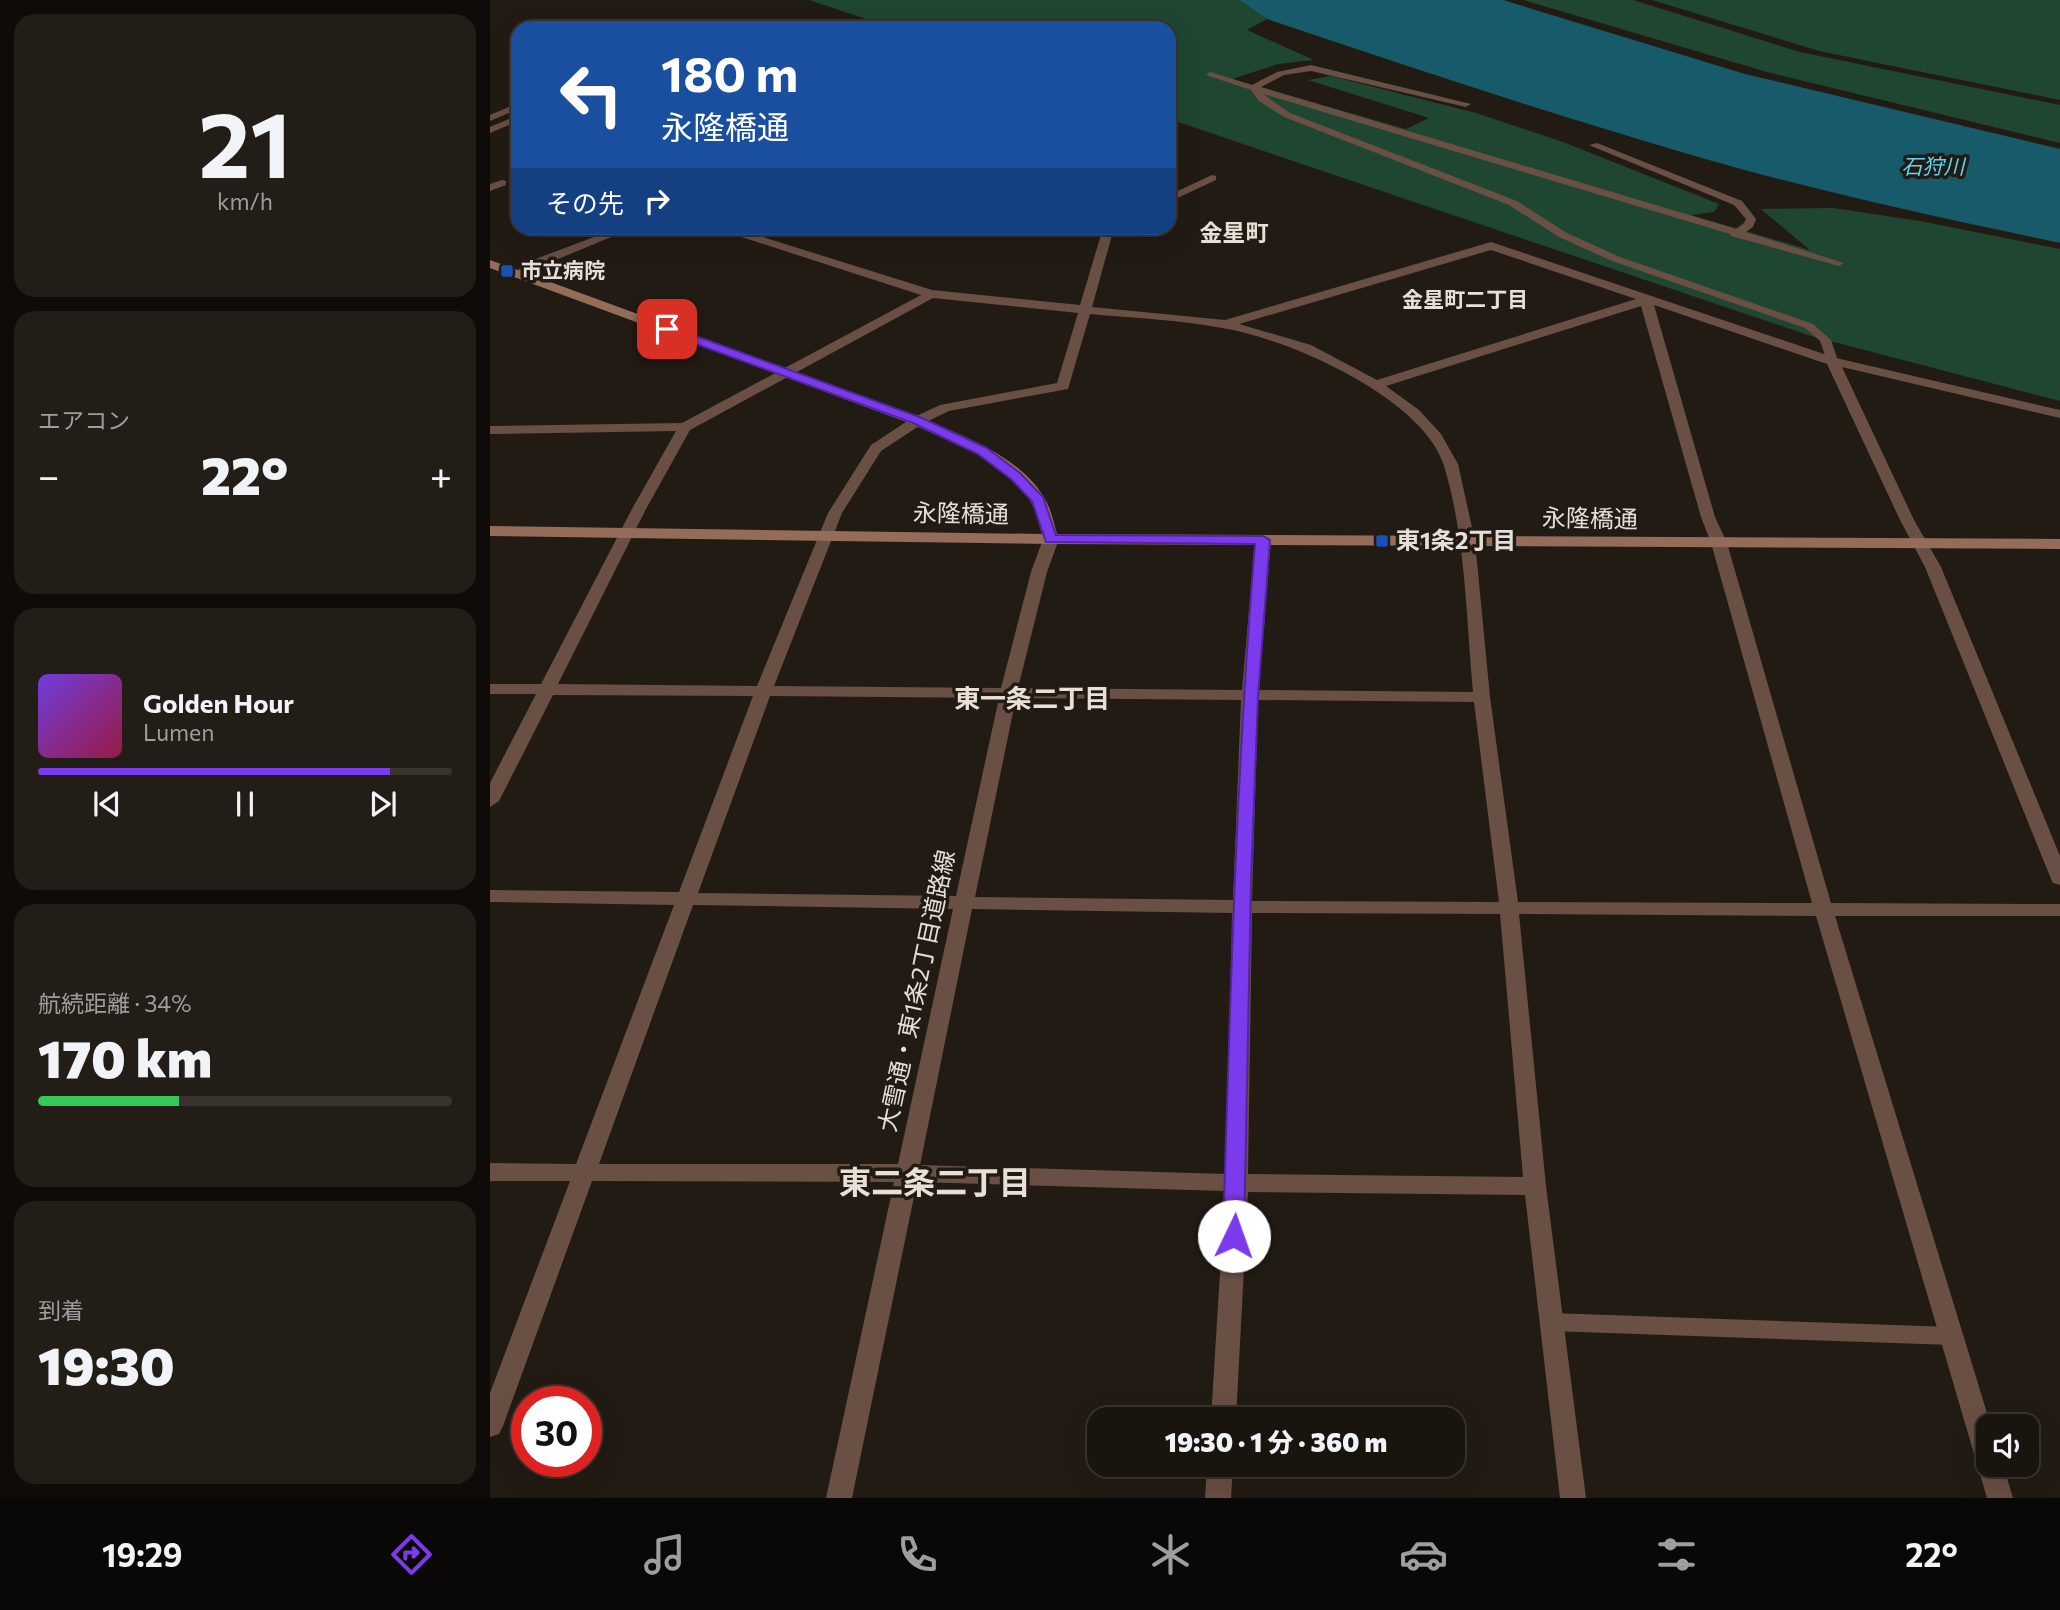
<!DOCTYPE html>
<html lang="ja">
<meta charset="utf-8">
<style>
:root{--surface:#1a140f;--page:#231d18;--text:#f1f3f6;--muted:#9f9e9e;--line:#38332f;--accent:#7c3aed}
body{margin:0;font-family:Commissioner,"Noto Sans JP",sans-serif;background:var(--page);color:var(--text);height:100vh;display:flex;flex-direction:column;font-size:26px;white-space:nowrap}
*{box-sizing:border-box;margin:0}
p{font-size:23px;color:var(--muted)}
.icon{flex:none;width:38px;height:38px;fill:none;stroke:currentColor;stroke-width:2;stroke-linecap:round;stroke-linejoin:round}
.map{position:relative;flex:1;overflow:hidden}
.details{display:flex;flex-direction:column;gap:14px;padding:14px;background:#0e0b08;width:490px}
.details>*{flex:none}
.hud{position:absolute;left:21px;top:21px;width:665px;height:214px;border-radius:21px;box-shadow:0 7px 28px #0002,0 0 0 2px var(--line);background:#1a4fa0;color:#fff;overflow:hidden}
.buttons{position:absolute;left:1486px;top:1414px;display:grid;gap:14px}
.buttons a{display:grid;place-items:center;width:63px;height:63px;border-radius:14px;background:var(--surface);box-shadow:0 7px 28px #0002,0 0 0 2px var(--line);font-size:35px}
.speed{position:absolute;left:21px;top:1386px;display:flex;gap:14px;font-size:35px;font-weight:700;text-align:center}
.speed>*{display:grid;place-content:center;width:91px;height:91px;border-radius:50%;background:var(--surface);box-shadow:0 7px 28px #0002,0 0 0 2px var(--line);line-height:1}
.speed .limit{border:10px solid #d22;background:#fff;color:#111}
.pin{position:absolute;display:grid;place-items:center;width:60px;height:60px;color:#fff;margin:-30px;border-radius:14px;box-shadow:0 4px 10px #0006}
.me{position:absolute;width:77px;margin:-38px;rotate:3deg;stroke-linejoin:round;filter:drop-shadow(0 0 5px #0008)}
.turn{display:flex;align-items:center;gap:24px;height:147px;padding:0 35px;font-size:32px}
.turn .icon{width:91px;height:91px;stroke-width:2.5}
.turn b{display:block;font-size:49px;line-height:60px}
.then{display:flex;align-items:center;height:66px;padding:0 35px;background:#0003;gap:14px;font-size:26px}
.big{font-size:52px;font-weight:800;line-height:1.1}
.details .card{flex:1;display:flex;flex-direction:column;justify-content:center;gap:10px;min-width:0;padding:0 24px;border-radius:21px;background:var(--page)}
.details .dial{align-items:center;gap:0}
.dial b{font-size:91px;line-height:1}
.song{display:flex;align-items:center;gap:21px}
.cover{width:84px;height:84px;border-radius:10px;background:linear-gradient(135deg,hsl(260 70% 55%),hsl(340 70% 35%))}
.played{height:7px;border-radius:4px;background:linear-gradient(90deg,var(--accent) 85%,var(--line) 85%)}
.keys{display:flex;justify-content:space-around;direction:ltr}
.heat{display:flex;justify-content:space-between;align-items:center;font-size:38px;direction:ltr}
.charge{height:10px;border-radius:5px;background:linear-gradient(90deg,#34c759 34%,var(--line) 0)}
.trip{position:absolute;left:597px;top:1407px;width:378px;height:70px;border-radius:21px;background:var(--surface);box-shadow:0 7px 28px #0002,0 0 0 2px var(--line);font-weight:800;line-height:70px;text-align:center}
.tabs{display:flex;height:112px;justify-content:space-around;align-items:center;background:#0a0806;color:var(--muted)}
.tabs .icon{width:49px;height:49px}
.tabs .active{color:var(--accent)}
.tabs b{font-size:32px;color:var(--text)}
main{display:flex;flex:1;min-height:0}
.map>svg:first-child{display:block}
</style>
<main>
<section class="details">
<div class="card dial"><b>21</b><p>km/h</p></div>
<div class="card"><p>エアコン</p>
<div class="heat"><a>−</a><b class="big">22°</b><a>+</a></div>
</div>
<div class="card">
<div class="song"><i class="cover"></i><div><b>Golden Hour</b><p>Lumen</p></div></div>
<div class="played"></div>
<div class="keys"><svg class="icon" aria-label="previous" viewBox="0 0 24 24"><path d="M18 5L8 12l10 7zM5 5v14"/></svg><svg class="icon" aria-label="pause" viewBox="0 0 24 24"><path d="M8 5v14M16 5v14"/></svg><svg class="icon" aria-label="next" viewBox="0 0 24 24"><path d="M6 5l10 7-10 7zM19 5v14"/></svg></div>
</div>
<div class="card"><p>航続距離 · 34%</p><b class="big">170 km</b><div class="charge"></div></div>
<div class="card"><p>到着</p><b class="big">19:30</b></div>
</section>
<div class="map">
<svg width="1570" height="1498" viewBox="0 0 1570 1498">
<rect width="100%" height="100%" fill="#221b14"/>
<g fill="#1f4630">
<path d="M319 0H749L777 19 757 30 824 60 788 64 742 79 916 129 939 118 818 80 841 76 986 113 1073 142 1229 204 1224 212 1201 215 1320 250 1271 209 1343 208 1430 221 1570 249V401L1321 336 679 119V28H403Z"/>
<path d="M1033 0H1143L1310 52 1570 105V143L1277 72Z"/>
<path d="M1162 0H1570V100L1329 51Z"/>
</g>
<path fill="#175a6a" d="M749 0H1013L1255 74 1570 149V243C1448 217 1325 191 1205 156 1061 114 919 67 777 19Z"/>
<g fill="none" stroke-linecap="round" stroke-linejoin="round">
<g fill="#694f44" fill-rule="evenodd">
<path d="M821 65 981 104 976 107 821 71 794 75 771 87 1246 229 1254 223 1256 219 1244 205 1099 145 1107 143 1252 201 1266 219 1263 227 1256 232 1354 263 1349 266 1241 236 1240 234 773 94 800 113 1027 201 1077 233 1130 257 1323 324 1341 340 1348 361 1346 364H1338L1330 341 1315 328 1122 261 1069 237 1019 205 794 117 769 101 761 90 716 75 720 72 762 85 787 72Z"/>
<path d="M28 103V109L0 121V115Z"/>
<path d="M28 115V121L0 133V127Z"/>
<path d="M12 180 16 181V185L0 191V184Z"/>
<path d="M1061 1313 1462 1327 1470 1330 1473 1336 1470 1342 1462 1345 1061 1331 1053 1328 1050 1322 1053 1316Z"/>
</g>
<g fill="#694f44" fill-rule="evenodd">
<path d="M722 175 726 176V180L679 202V195Z"/>
<path d="M128 228H143L51 266 30 278 20 275 43 260Z"/>
<path d="M229 228H244L442 290 590 305 613 228H624L602 307 735 320 1001 242 1346 358 1570 410V418L1352 367 1424 520 1451 567 1570 856V885L1563 883 1561 879 1435 567 1410 520 1337 364 1164 305 1225 517 1237 543 1341 903 1570 904V916H1345L1501 1426H1498V1465H1513L1523 1498H1497L1326 916 1029 914 1056 1186 1096 1498H1070L1035 1195 758 1192 746 1419H721L735 1191 427 1182 362 1498H336L404 1182 102 1181 13 1426 9 1434 0 1437V1393L80 1181H0V1163L86 1164 184 905 0 902V890L189 892 263 696 63 695 9 801 0 807V783L46 694H0V684H51L142 509 186 431 0 434V426L192 423 431 295 230 230ZM1001 250 1146 299 887 380 821 345 749 324ZM443 298 588 313 567 383 450 405 422 418 381 445 338 513 267 686 68 684 156 509 200 430ZM1151 306 1211 517 1221 543 1322 903 1028 902 1000 697 985 541 968 464 951 434 929 410 896 386ZM600 314C644 318 689 320 732 328 797 338 934 398 954 466 976 538 976 618 983 692L769 690 781 540 773 535 765 540 752 690 528 688 557 572 569 539 561 534 553 539 541 572 511 688 284 686 352 513 391 451 432 424 459 411 578 389ZM280 696 509 698 466 896 208 893ZM526 698 751 700 743 900 485 897ZM768 700 984 702 1009 902 762 901ZM203 905 463 909 408 1164H109ZM482 909 742 913 736 1174 430 1165ZM762 913 1010 914 1033 1177 758 1174Z"/>
<path d="M717 1465H743L741 1498H715Z"/>
</g>
<path fill="#956c5a" fill-rule="evenodd" d="M0 260 432 418C475 437 535 458 557 503 562 513 564 524 567 534L1570 539V549L561 544 0 536V526L552 534C548 522 546 509 539 499 516 461 461 442 422 424L0 268Z"/>
</g>
<path fill="#7c3aed" stroke="#51269a" stroke-width="2" d="M173 327H181L432 418 497 448 530 473 553 497 566 535 773 536 780 540 768 696 761 881 754 1236 751 1242 744 1244 737 1242 733 1236C740 1005 746 774 765 544L556 542 542 501 521 479 488 454 423 423 173 332Z"/>
<g fill="#1a4fb4" stroke="#221b14" stroke-width="2.5">
<rect x="10" y="264" width="14" height="14" rx="3.5"/>
<rect x="885" y="534" width="14" height="14" rx="3.5"/>
</g>
<g text-anchor="middle" stroke-width="7" stroke-linejoin="round" paint-order="stroke">
<g font-size="21" font-style="italic" fill="#5cd7f6" stroke="#221b14">
<text x="1443" y="174">石狩川</text>
</g>
<g font-size="21" font-weight="bold" fill="#e4dfda" stroke="#221b14" text-anchor="start">
<text x="31" y="278">市立病院</text>
</g>
<g font-size="21" font-weight="bold" fill="#eadfd6" stroke="#221b14">
<text x="975" y="307">金星町二丁目</text>
</g>
<g font-size="23" font-weight="bold" fill="#eadfd6" stroke="#221b14">
<text x="744" y="241">金星町</text>
</g>
<g font-size="24" fill="#e4dfda" stroke="#221b14">
<text transform="translate(471 514) rotate(1)" y="8">永隆橋通</text>
<text transform="translate(1100 519) rotate(1)" y="8">永隆橋通</text>
<text transform="translate(427 991) rotate(-78)" y="8">大雪通・東1条2丁目道路線</text>
</g>
<g font-size="24" font-weight="bold" fill="#e4dfda" stroke="#221b14" text-anchor="start">
<text x="906" y="549">東1条2丁目</text>
</g>
<g font-size="26" font-weight="bold" fill="#eadfd6" stroke="#221b14">
<text x="542" y="708">東一条二丁目</text>
</g>
<g font-size="32" font-weight="bold" fill="#eadfd6" stroke="#221b14">
<text x="445" y="1194">東二条二丁目</text>
</g>
</g>
</svg>
<div class="buttons">
<a><svg class="icon" aria-label="sound" viewBox="0 0 24 24"><path d="M4 9h4l5-4v14l-5-4H4zM17 9q2 3 0 6"/></svg></a>
</div>
<div class="speed"><div class="limit">30</div></div>
<div class="pin" style="left:177px;top:329px;background:#d93025"><svg class="icon" aria-label="arrive" viewBox="0 0 24 24"><path d="M6 21V4h12l-3 4 3 4H6"/></svg></div>
<svg class="me" style="left:744px;top:1236px" viewBox="-20 -20 40 40"><circle r="19" fill="#fff"/><path d="M0-13L10 11 0 6-10 11z" fill="#7c3aed"/></svg>
<div class="trip">19:30 · 1 分 · 360 m</div>
<div class="hud">
<div class="turn"><svg class="icon" aria-label="left" viewBox="0 0 24 24"><path d="M17 20v-9H6M10 6l-5 5 5 5"/></svg><div><b>180 m</b>永隆橋通</div></div>
<div class="then">その先<svg class="icon" aria-label="right" viewBox="0 0 24 24"><path d="M7 20v-9h11M14 6l5 5-5 5"/></svg></div>
</div>
</div>
</main>
<nav class="tabs">
<b>19:29</b>
<svg class="icon active" aria-label="directions" viewBox="0 0 24 24"><path d="M12 3l9 9-9 9-9-9zM9 14v-3h6M13 9l2 2-2 2"/></svg>
<svg class="icon" aria-label="music" viewBox="0 0 24 24"><path d="M9 18V5l10-2v13"/><circle cx="6" cy="18" r="3"/><circle cx="16" cy="16" r="3"/></svg>
<svg class="icon" aria-label="phone" viewBox="0 0 24 24"><path d="M5 4h4l2 5-3 2q2 4 5 5l2-3 5 2v4C11 20 4 13 5 4z"/></svg>
<svg class="icon" aria-label="climate" viewBox="0 0 24 24"><path d="M12 3v18M4 7l16 10M4 17L20 7"/></svg>
<svg class="icon" aria-label="car" viewBox="0 0 24 24"><path d="M5 17H2v-5l4-1 3-4h7l3 4 3 1v5h-3M9 17h6M6 11h13"/><circle cx="7" cy="17" r="2"/><circle cx="17" cy="17" r="2"/></svg>
<svg class="icon" aria-label="filters" viewBox="0 0 24 24"><path d="M4 7h16M4 17h16"/><circle cx="9" cy="7" r="2"/><circle cx="15" cy="17" r="2"/></svg>
<b>22°</b>
</nav>
